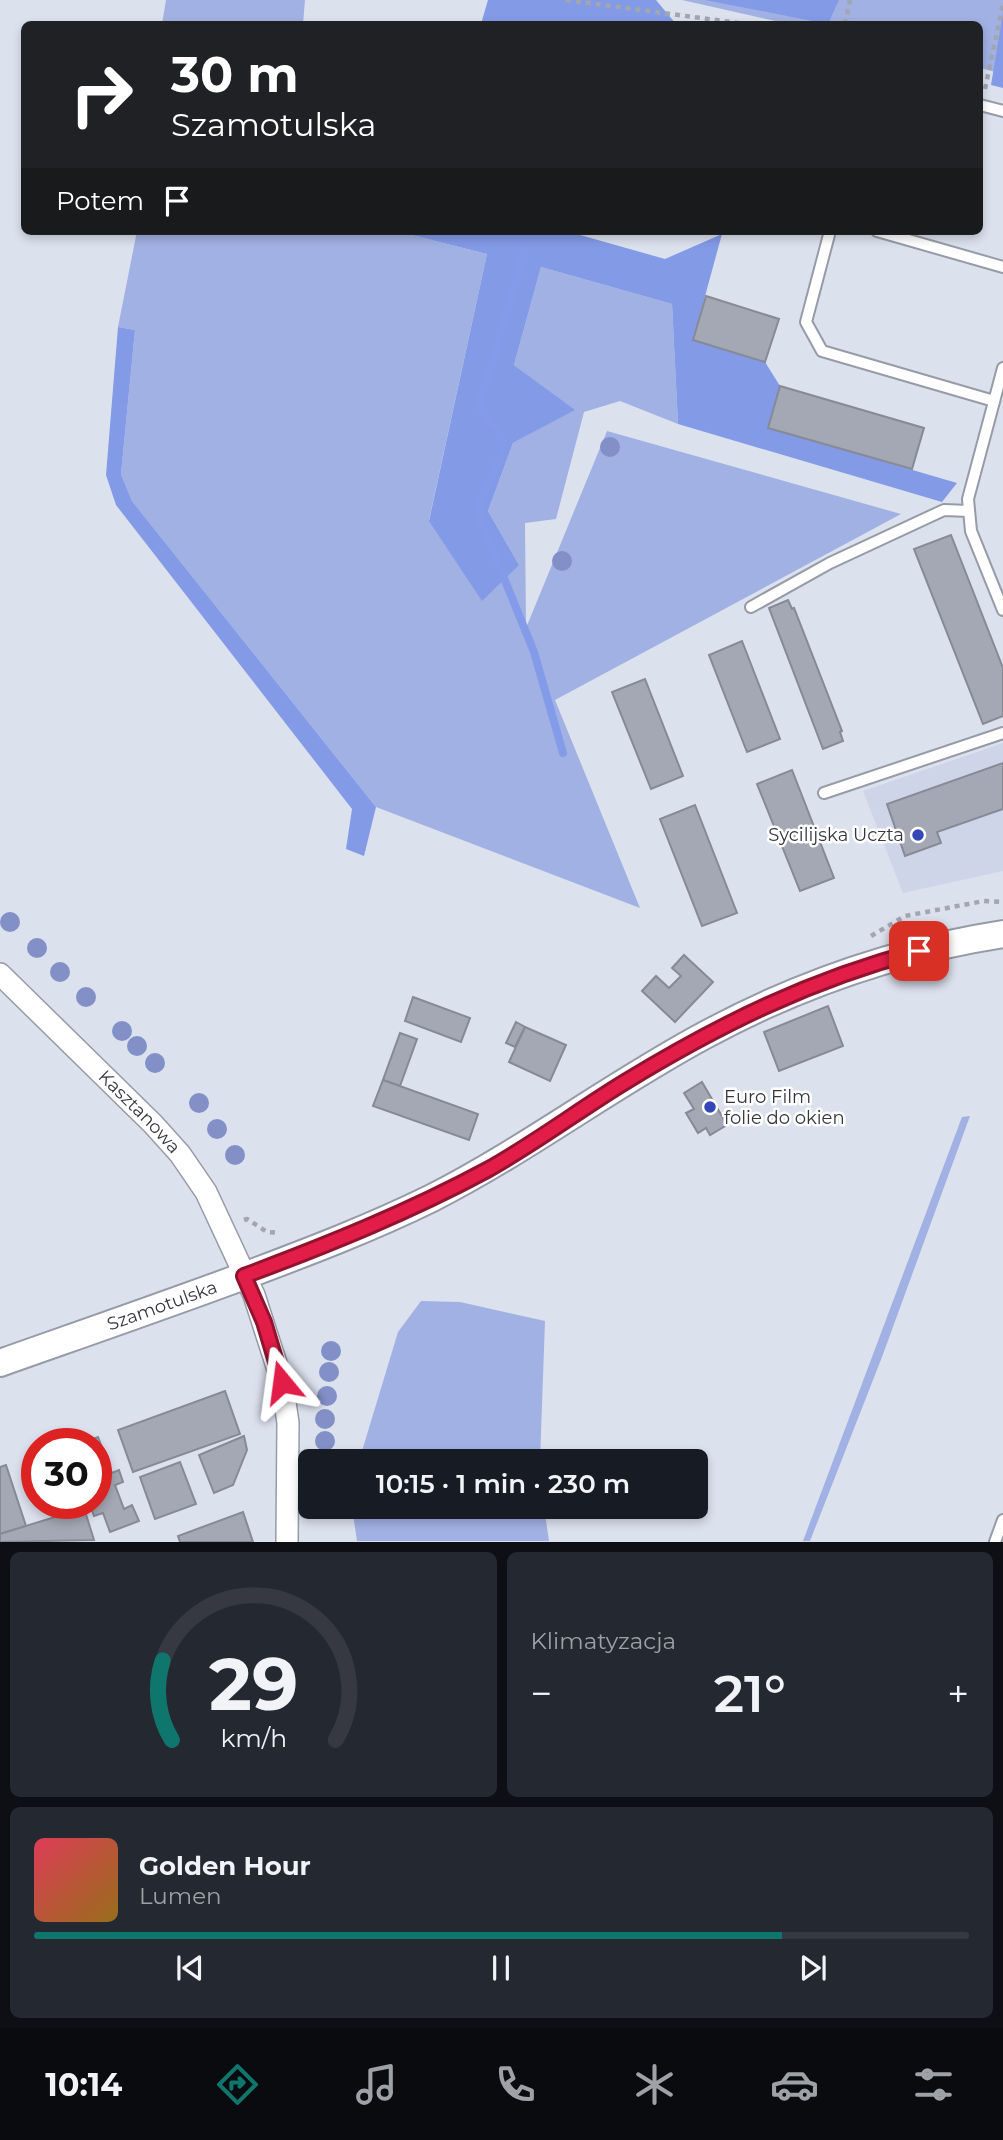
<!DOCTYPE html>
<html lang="pl">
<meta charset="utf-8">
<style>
:root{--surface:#171b24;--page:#242831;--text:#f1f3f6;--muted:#9ea1a6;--line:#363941;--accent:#0f766e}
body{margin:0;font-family:Montserrat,sans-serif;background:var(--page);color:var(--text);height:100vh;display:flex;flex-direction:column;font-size:26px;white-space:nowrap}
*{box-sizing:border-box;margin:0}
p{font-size:23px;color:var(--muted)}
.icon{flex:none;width:38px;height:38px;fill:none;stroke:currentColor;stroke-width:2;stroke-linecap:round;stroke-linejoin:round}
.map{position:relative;height:1542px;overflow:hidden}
.panel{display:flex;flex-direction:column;gap:10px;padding:10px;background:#0d0f14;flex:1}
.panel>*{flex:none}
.banner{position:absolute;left:21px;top:21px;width:962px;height:214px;border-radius:10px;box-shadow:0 4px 10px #0003;background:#202124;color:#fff;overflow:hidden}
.speed{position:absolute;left:21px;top:1428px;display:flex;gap:14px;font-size:35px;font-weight:700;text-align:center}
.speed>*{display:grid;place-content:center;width:91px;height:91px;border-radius:50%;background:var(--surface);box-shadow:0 4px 10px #0003;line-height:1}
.speed .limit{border:10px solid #d22;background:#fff;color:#111}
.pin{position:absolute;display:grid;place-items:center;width:60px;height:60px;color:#fff;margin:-30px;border-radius:14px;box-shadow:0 4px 10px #0006}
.me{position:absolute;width:77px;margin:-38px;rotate:344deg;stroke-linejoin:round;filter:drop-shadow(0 0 5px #0008)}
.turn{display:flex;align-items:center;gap:24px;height:147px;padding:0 35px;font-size:32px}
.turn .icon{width:91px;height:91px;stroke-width:2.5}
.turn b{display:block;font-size:49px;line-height:60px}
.then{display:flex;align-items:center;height:66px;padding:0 35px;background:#0003;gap:14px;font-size:26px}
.big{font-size:52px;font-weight:600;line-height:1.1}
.panel .card{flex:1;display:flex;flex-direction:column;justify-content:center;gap:10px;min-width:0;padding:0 24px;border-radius:10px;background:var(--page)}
.panel .dial{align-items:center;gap:0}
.dial svg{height:182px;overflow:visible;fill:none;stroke:var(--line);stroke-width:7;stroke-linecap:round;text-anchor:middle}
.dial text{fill:var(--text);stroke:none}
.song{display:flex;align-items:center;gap:21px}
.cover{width:84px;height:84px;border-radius:10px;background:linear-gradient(135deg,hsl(350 70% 55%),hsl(40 70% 35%))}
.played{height:7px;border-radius:4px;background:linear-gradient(90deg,var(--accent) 80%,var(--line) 80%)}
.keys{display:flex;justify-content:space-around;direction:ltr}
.heat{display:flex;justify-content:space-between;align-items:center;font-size:38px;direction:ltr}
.panel .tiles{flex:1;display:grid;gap:10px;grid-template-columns:1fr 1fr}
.card:last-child{grid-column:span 2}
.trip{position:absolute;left:298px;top:1449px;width:410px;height:70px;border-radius:10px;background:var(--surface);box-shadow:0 4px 10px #0003;font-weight:600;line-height:70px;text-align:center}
.tab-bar{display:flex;height:112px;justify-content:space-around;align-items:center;background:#090b0e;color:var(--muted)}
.tab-bar .icon{width:49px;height:49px}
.tab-bar .selected{color:var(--accent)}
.tab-bar b{font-size:32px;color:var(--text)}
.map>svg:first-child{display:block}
</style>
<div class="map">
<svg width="1003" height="1542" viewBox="0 0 1003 1542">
<rect width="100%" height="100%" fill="#dce1ee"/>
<path fill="#ced5e8" d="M1003 743V871L903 893 863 791Z"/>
<g fill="#a1b1e3">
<path d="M166 0H305L303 24H162Z"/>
<path d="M682 0H1003V74L980 68V24H789Z"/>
<path d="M137 231H396L487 254 429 520 519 565 488 511 513 443 574 410 514 365 541 267 672 304 678 424 620 401 584 412 556 519 525 523 526 628 607 431 901 514 555 700 640 908 376 807 132 501 121 474 135 330 118 327Z"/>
<path d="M970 1116 882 1357 810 1541H803L962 1117Z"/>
<path d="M421 1301 460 1302 545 1321 540 1461H359L398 1332Z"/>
<path d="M352 1507H544L549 1541H357Z"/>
</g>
<g fill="#839ae7">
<path d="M488 0H656L676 24H481Z"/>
<path d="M705 0H839L828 24Z"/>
<path d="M1003 12V88L991 85Z"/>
<path d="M396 231H566L665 259 722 234 693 340 765 362 780 386 769 428 957 483 942 502 678 424 672 304 541 267 514 365 575 410 513 443 488 511 519 565 482 601 429 521 487 254Z"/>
<path d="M118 327 135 330 121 474 132 501 376 807 364 856 346 849 352 809 116 505 106 475Z"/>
</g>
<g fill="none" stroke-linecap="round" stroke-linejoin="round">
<path stroke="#849be9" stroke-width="8" d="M526 248 480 403 483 414 499 430 504 448 478 504V514L534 652 563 753"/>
</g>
<g fill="#a4a8b4" stroke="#868a95" stroke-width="2">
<path d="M706 296 779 319 765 362 693 340Z"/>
<path d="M780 386 924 428 912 469 768 428Z"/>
<path d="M951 535 1003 668V716L983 724 914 549Z"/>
<path d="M788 600 792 609 794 608 842 731 840 732 843 741 823 749 769 608Z"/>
<path d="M742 641 780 739 747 752 709 655Z"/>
<path d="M645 679 683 776 651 789 612 692Z"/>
<path d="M1003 763V809L937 832 941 843 905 856 887 804Z"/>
<path d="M792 770 834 878 800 891 757 784Z"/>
<path d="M695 805 737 913 702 926 660 819Z"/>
<path d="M684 955 713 982 675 1022 642 991 656 976 669 988 681 976 672 968Z"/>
<path d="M413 997 470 1018 461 1042 405 1021Z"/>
<path d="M828 1006 843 1046 779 1071 764 1032Z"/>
<path d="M516 1022 525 1027 515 1047 506 1043Z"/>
<path d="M525 1027 566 1045 550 1081 509 1062Z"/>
<path d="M400 1033 417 1039 400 1086 383 1080Z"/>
<path d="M383 1080 478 1114 469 1140 373 1106Z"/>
<path d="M702 1082 727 1125 710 1135 706 1128 698 1133 686 1113 694 1109 684 1093Z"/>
<path d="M225 1391 240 1434 133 1472 118 1430Z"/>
<path d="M244 1436 247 1450 233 1485 214 1493 199 1455Z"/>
<path d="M98 1437 112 1473 119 1470 123 1482 115 1485 124 1509 132 1505 139 1521 110 1532 103 1513 94 1516 90 1505 99 1502 96 1496V1444H80Z"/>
<path d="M180 1462 196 1504 155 1519 140 1477Z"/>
<path d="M6 1465 26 1526 0 1534V1467Z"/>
<path d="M84 1508 94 1540 0 1542V1534Z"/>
<path d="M243 1512 253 1542H180L178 1536Z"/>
</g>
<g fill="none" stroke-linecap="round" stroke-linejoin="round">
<g stroke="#969ba7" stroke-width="14">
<g id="service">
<path d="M980 105 1003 111"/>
<path d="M830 231 806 322 822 351 994 401"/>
<path d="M877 231 1003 267"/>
<path d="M1003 368 968 499 971 531 1003 610"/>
<path d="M751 607 830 563 944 510 969 511"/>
<path d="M824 793 1003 733"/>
<path d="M995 1542 1003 1520"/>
</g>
</g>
<g stroke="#969ba7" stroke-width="24">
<g id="minor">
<path id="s1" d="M0 974 153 1124 180 1154 206 1192 254 1295 282 1382 288 1423 287 1542"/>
</g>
</g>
<g stroke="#969ba7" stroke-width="30">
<g id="tertiary">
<path id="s2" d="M0 1363C82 1334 163 1306 244 1276 308 1252 371 1228 432 1198 528 1149 613 1084 707 1034 800 984 898 950 1003 934"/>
</g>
</g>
<g stroke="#a2a6b0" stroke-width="4.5" stroke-dasharray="5 5" stroke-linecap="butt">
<path d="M566 0 746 24"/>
<path d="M845 24 850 0"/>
<path d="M985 89 1003 4"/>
<path d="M871 936 905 916 984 901 1003 902"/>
<path d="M244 1220 247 1219 267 1232 280 1233"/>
</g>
<use href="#service" stroke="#fff" stroke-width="10"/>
<use href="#minor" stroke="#fff" stroke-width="21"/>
<use href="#tertiary" stroke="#fff" stroke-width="26"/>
</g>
<g fill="#8290c7">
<circle cx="610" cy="447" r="10"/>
<circle cx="562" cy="561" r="10"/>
<circle cx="10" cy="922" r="10"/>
<circle cx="37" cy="948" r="10"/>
<circle cx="60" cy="972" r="10"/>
<circle cx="86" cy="997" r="10"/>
<circle cx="122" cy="1031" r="10"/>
<circle cx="137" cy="1046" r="10"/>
<circle cx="155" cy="1063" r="10"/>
<circle cx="199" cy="1103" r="10"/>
<circle cx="217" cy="1129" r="10"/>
<circle cx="235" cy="1155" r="10"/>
<circle cx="331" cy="1351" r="10"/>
<circle cx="329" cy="1372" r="10"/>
<circle cx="327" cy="1396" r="10"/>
<circle cx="325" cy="1419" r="10"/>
<circle cx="325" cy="1441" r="10"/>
</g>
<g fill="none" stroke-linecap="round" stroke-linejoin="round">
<g stroke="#92132f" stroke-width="18">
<path id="route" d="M282 1382 264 1322 244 1276C327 1245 409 1212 487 1170 534 1144 579 1110 625 1082 720 1024 812 979 919 951"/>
</g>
<use href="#route" stroke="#e11d48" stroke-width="12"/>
</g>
<g fill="#3447b9" stroke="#fff" stroke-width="2.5">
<circle cx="918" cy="835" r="7"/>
<circle cx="710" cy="1107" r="7"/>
</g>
<g text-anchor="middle" stroke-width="5" stroke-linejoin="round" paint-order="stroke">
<g font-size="18" fill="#35373c" stroke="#fff" text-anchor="end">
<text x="904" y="841">Sycilijska Uczta</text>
<text x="724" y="1103" text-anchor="start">Euro Film<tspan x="724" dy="21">folie do okien</tspan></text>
</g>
<g font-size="18" fill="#35373c" stroke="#fff">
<text dy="6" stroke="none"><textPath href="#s1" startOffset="196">Kasztanowa</textPath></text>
<text dy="6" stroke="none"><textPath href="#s2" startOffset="172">Szamotulska</textPath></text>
</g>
</g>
</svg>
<div class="speed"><div class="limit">30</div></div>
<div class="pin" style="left:919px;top:951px;background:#d93025"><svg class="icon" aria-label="arrive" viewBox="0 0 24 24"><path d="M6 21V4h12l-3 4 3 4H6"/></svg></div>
<svg class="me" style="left:282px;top:1382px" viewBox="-20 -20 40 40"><path d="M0-17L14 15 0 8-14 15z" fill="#e11d48" stroke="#fff" stroke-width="4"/></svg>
<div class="trip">10:15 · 1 min · 230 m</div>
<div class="banner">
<div class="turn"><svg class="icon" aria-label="right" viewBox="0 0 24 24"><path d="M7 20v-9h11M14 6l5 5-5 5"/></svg><div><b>30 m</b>Szamotulska</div></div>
<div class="then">Potem<svg class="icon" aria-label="arrive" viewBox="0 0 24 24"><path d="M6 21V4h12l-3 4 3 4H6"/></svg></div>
</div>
</div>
<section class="panel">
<div class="tiles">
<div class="card dial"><svg viewBox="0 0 100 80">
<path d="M14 69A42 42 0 1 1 86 69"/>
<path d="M14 69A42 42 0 0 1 10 34" stroke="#0f766e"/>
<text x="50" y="56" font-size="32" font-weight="700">29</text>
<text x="50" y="72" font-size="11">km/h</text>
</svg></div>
<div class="card"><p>Klimatyzacja</p>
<div class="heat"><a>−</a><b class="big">21°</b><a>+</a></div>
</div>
<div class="card">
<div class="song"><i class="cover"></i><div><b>Golden Hour</b><p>Lumen</p></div></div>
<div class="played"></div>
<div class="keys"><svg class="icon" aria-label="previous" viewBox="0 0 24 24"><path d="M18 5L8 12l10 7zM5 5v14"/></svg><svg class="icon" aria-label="pause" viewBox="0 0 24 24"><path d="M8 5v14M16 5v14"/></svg><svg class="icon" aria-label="next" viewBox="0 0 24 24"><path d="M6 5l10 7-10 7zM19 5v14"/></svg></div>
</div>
</div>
</section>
<nav class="tab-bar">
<b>10:14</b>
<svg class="icon selected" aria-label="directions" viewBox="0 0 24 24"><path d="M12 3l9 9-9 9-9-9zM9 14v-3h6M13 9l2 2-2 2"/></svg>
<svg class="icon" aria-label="music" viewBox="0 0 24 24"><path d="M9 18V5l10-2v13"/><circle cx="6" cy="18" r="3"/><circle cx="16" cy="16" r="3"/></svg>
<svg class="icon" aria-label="phone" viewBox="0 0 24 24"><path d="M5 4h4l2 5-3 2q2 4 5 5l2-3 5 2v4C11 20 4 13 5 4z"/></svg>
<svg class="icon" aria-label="climate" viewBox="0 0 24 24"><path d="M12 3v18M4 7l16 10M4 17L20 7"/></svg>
<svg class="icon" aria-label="car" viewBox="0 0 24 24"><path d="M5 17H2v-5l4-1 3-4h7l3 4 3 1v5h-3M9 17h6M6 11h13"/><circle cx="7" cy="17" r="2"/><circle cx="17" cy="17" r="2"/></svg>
<svg class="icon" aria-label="filters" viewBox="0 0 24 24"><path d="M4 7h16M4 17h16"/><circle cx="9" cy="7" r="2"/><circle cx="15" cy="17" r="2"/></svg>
</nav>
